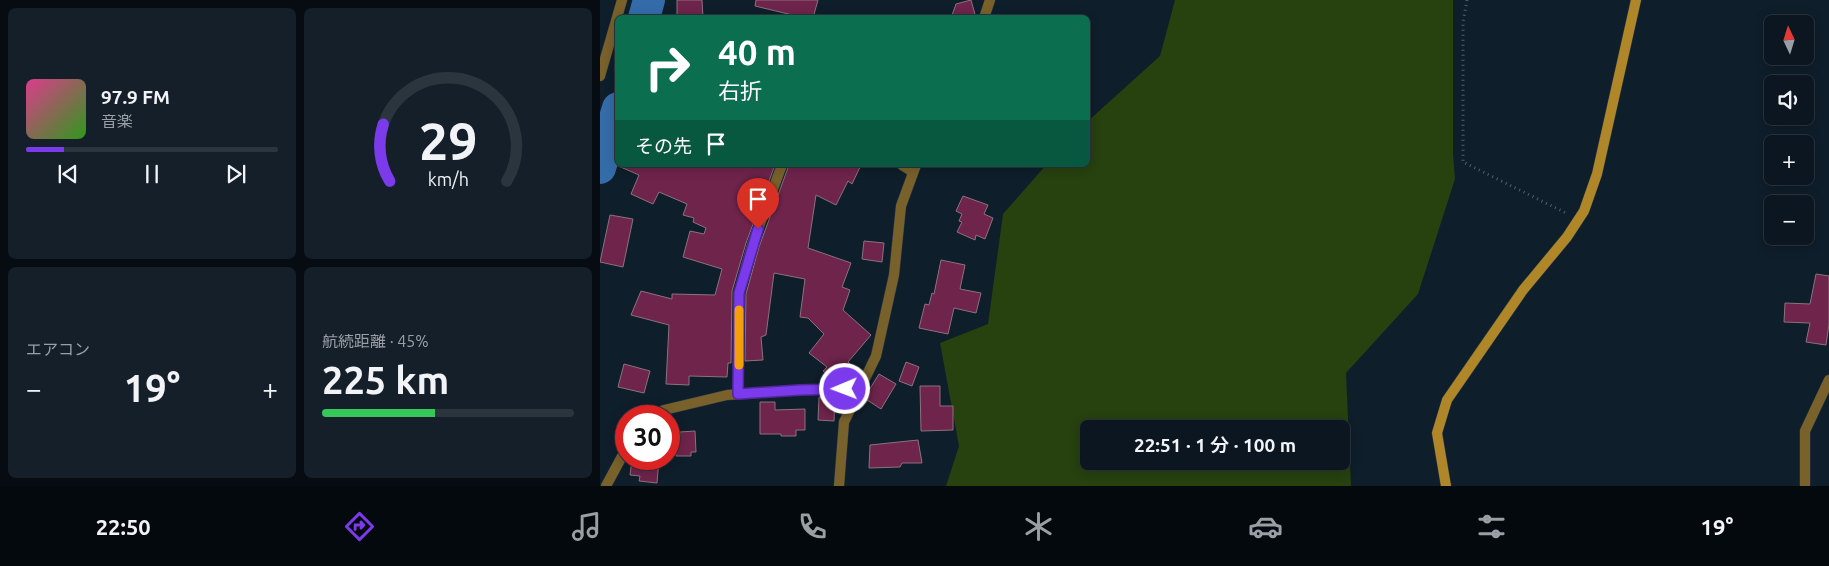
<!DOCTYPE html>
<html lang="ja">
<meta charset="utf-8">
<style>
:root{--surface:#0b1620;--page:#141f29;--text:#f1f3f6;--muted:#9a9fa5;--line:#2b353e;--accent:#7c3aed}
body{margin:0;font-family:Ubuntu,"Noto Sans JP",sans-serif;background:var(--page);color:var(--text);height:100vh;display:flex;flex-direction:column;font-size:19px;white-space:nowrap}
*{box-sizing:border-box;margin:0}
p{font-size:16px;color:var(--muted)}
.icon{flex:none;width:28px;height:28px;fill:none;stroke:currentColor;stroke-width:2;stroke-linecap:round;stroke-linejoin:round}
.map{position:relative;flex:1;overflow:hidden}
.sheet{display:flex;flex-direction:column;gap:8px;padding:8px;background:#060c12;width:600px}
.sheet>*{flex:none}
.hud{position:absolute;left:15px;top:15px;width:475px;height:152px;border-radius:8px;box-shadow:0 2px 12px #0003,0 0 0 1px var(--line);background:#0b6e4f;color:#fff;overflow:hidden}
.needle{width:32px;rotate:356deg}
.controls{position:absolute;left:1164px;top:15px;display:grid;gap:10px}
.controls a{display:grid;place-items:center;width:50px;height:50px;border-radius:8px;background:var(--surface);box-shadow:0 2px 12px #0003,0 0 0 1px var(--line);font-size:25px}
.speed{position:absolute;left:15px;top:405px;display:flex;gap:10px;font-size:25px;font-weight:700;text-align:center}
.speed>*{display:grid;place-content:center;width:65px;height:65px;border-radius:50%;background:var(--surface);box-shadow:0 2px 12px #0003,0 0 0 1px var(--line);line-height:1}
.speed .limit{border:8px solid #d22;background:#fff;color:#111}
.pin{position:absolute;display:grid;place-items:center;width:42px;height:42px;color:#fff;margin:-51px -21px;border-radius:50% 50% 50% 0;rotate:-45deg;box-shadow:0 0 5px #0007}
.pin .icon{rotate:45deg}
.me{position:absolute;width:55px;margin:-28px;rotate:269deg;stroke-linejoin:round;filter:drop-shadow(0 0 4px #0008)}
.turn{display:flex;align-items:center;gap:18px;height:105px;padding:0 20px;font-size:22px}
.turn .icon{width:65px;height:65px;stroke-width:2.5}
.turn b{display:block;font-size:35px;line-height:42px}
.then{display:flex;align-items:center;height:48px;padding:0 20px;background:#0003;gap:10px;font-size:19px}
.big{font-size:38px;font-weight:600;line-height:1.1}
.sheet .card{flex:1;display:flex;flex-direction:column;justify-content:center;gap:8px;min-width:0;padding:0 18px;border-radius:8px;background:var(--page)}
.sheet .dial{align-items:center;gap:0}
.dial svg{height:130px;overflow:visible;fill:none;stroke:var(--line);stroke-width:7;stroke-linecap:round;text-anchor:middle}
.dial text{fill:var(--text);stroke:none}
.song{display:flex;align-items:center;gap:15px}
.cover{width:60px;height:60px;border-radius:8px;background:linear-gradient(135deg,hsl(330 70% 55%),hsl(110 70% 35%))}
.played{height:5px;border-radius:2px;background:linear-gradient(90deg,var(--accent) 15%,var(--line) 15%)}
.keys{display:flex;justify-content:space-around;direction:ltr}
.heat{display:flex;justify-content:space-between;align-items:center;font-size:28px;direction:ltr}
.charge{height:8px;border-radius:4px;background:linear-gradient(90deg,#34c759 45%,var(--line) 0)}
.sheet .tiles{flex:1;display:grid;gap:8px;grid-template-columns:repeat(2,1fr)}
.trip{position:absolute;left:480px;top:420px;width:270px;height:50px;border-radius:8px;background:var(--surface);box-shadow:0 2px 12px #0003,0 0 0 1px var(--line);font-weight:600;line-height:50px;text-align:center}
.menu{display:flex;height:80px;justify-content:space-around;align-items:center;background:#04090d;color:var(--muted)}
.menu .icon{width:35px;height:35px}
.menu .selected{color:var(--accent)}
.menu b{font-size:22px;color:var(--text)}
main{display:flex;flex:1;min-height:0}
.map>svg:first-child{display:block}
</style>
<main>
<section class="sheet">
<div class="tiles">
<div class="card">
<div class="song"><i class="cover"></i><div><b>97.9 FM</b><p>音楽</p></div></div>
<div class="played"></div>
<div class="keys"><svg class="icon" aria-label="previous" viewBox="0 0 24 24"><path d="M18 5L8 12l10 7zM5 5v14"/></svg><svg class="icon" aria-label="pause" viewBox="0 0 24 24"><path d="M8 5v14M16 5v14"/></svg><svg class="icon" aria-label="next" viewBox="0 0 24 24"><path d="M6 5l10 7-10 7zM19 5v14"/></svg></div>
</div>
<div class="card dial"><svg viewBox="0 0 100 80">
<path d="M14 69A42 42 0 1 1 86 69"/>
<path d="M14 69A42 42 0 0 1 10 34" stroke="#7c3aed"/>
<text x="50" y="56" font-size="32" font-weight="700">29</text>
<text x="50" y="72" font-size="11">km/h</text>
</svg></div>
<div class="card"><p>エアコン</p>
<div class="heat"><a>−</a><b class="big">19°</b><a>+</a></div>
</div>
<div class="card"><p>航続距離 · 45%</p><b class="big">225 km</b><div class="charge"></div></div>
</div>
</section>
<div class="map">
<svg width="1229" height="486" viewBox="0 0 1229 486">
<rect width="100%" height="100%" fill="#0f1e2b"/>
<path fill="#27410f" fill-rule="evenodd" d="M575 0H853V153L855 179 818 294 746 373 751 486H346L359 446 340 343 388 324 403 214 446 165H488V121L560 56ZM489 429H741V461H489Z"/>
<g fill="none" stroke-linecap="round" stroke-linejoin="round">
<g stroke="#346ca9" stroke-width="32">
<path d="M44 18 49 0"/>
<path d="M0 168 18 108"/>
</g>
</g>
<g fill="#6e244b" stroke="#8a737c">
<path d="M77 0H102L103 18H77Z"/>
<path d="M156 0H218L213 18H205L155 6Z"/>
<path d="M371 0 376 18H351L356 4Z"/>
<path d="M16 165H175L146 243 132 291 131 363H128L127 377 89 376V385L66 384 69 325 31 315 41 291 72 299V294L115 295 122 269 83 257 90 231 104 234 106 228 93 222 94 218 83 215 87 204 59 192 53 204 31 194 39 175Z"/>
<path d="M189 165H261L252 184 248 181 236 205 216 195 208 248 251 263 242 287 250 290 243 310 271 335 248 362 251 365 238 382 223 371 227 367 209 353 224 334 208 318 200 317 205 279 174 273 166 335 161 337 163 360 145 361 146 294 159 247Z"/>
<path d="M363 196 388 205 384 214 393 218 385 239 376 235 375 240 357 232 362 222 359 221 362 214 356 211Z"/>
<path d="M10 215 33 219 23 267 0 262Z"/>
<path d="M264 241 284 243 282 262 262 259Z"/>
<path d="M341 260 365 265 360 289 381 293 376 313 354 308 348 334 319 328 325 304 329 305 332 293 334 294Z"/>
<path d="M1216 274 1229 276V324L1226 345 1206 342 1210 323 1184 322 1185 303 1210 304Z"/>
<path d="M306 362 319 367 312 386 299 381Z"/>
<path d="M24 364 50 371 44 393 18 387Z"/>
<path d="M279 374 296 384 281 409 264 398Z"/>
<path d="M320 386H340V406H353V430L321 431Z"/>
<path d="M235 396 234 421 218 420 219 397Z"/>
<path d="M160 402H175V410L205 409V430H196V436H181V434H160Z"/>
<path d="M95 431 96 452H91V456H76L75 439H80V432Z"/>
<path d="M318 440 322 463H302L300 467 269 468 270 445Z"/>
<path d="M32 459H59L57 483 39 481 40 476 30 475Z"/>
</g>
<g fill="none" stroke-linecap="round" stroke-linejoin="round">
<g stroke="#2a3844" stroke-width="11">
<g id="street">
<path d="M384 18 390 0"/>
<path d="M0 76 22 0"/>
<path d="M302 165 313 172"/>
<path d="M138 394 139 293 152 245 182 165"/>
<path d="M56 416 64 410 127 395 200 390 260 389"/>
<path d="M6 486 26 449"/>
<path d="M239 486 244 422 276 356 294 275 301 206 316 165"/>
<path d="M1205 486V431L1229 380"/>
</g>
</g>
<g stroke="#2a3844" stroke-width="11">
<path id="secondary" d="M846 486 837 433 847 400 923 290 967 237 984 211 997 174 1036 0"/>
</g>
<path stroke="#52606b" stroke-width="3" stroke-dasharray="1 4" stroke-linecap="butt" d="M867 0 863 22V162L968 214"/>
<use href="#street" stroke="#79612b" stroke-width="10"/>
<use href="#secondary" stroke="#af8728" stroke-width="10"/>
</g>
<g fill="none" stroke-linecap="round" stroke-linejoin="round">
<g stroke="#51269a" stroke-width="12">
<path id="route" d="M158 229 139 293 138 394 200 390 245 389"/>
</g>
<use href="#route" stroke="#7c3aed" stroke-width="9"/>
<path stroke="#f59e0b" stroke-width="9" d="M139 365V310"/>
</g>
</svg>
<div class="controls">
<a><svg class="needle" viewBox="-14 -14 28 28"><path d="M0-13l5 13h-10z" fill="#e53935"/><path d="M0 13l5-13h-10z" fill="#9a9fa5"/></svg></a>
<a><svg class="icon" aria-label="sound" viewBox="0 0 24 24"><path d="M4 9h4l5-4v14l-5-4H4zM17 9q2 3 0 6"/></svg></a>
<a>+</a>
<a>−</a>
</div>
<div class="speed"><div class="limit">30</div></div>
<div class="pin" style="left:158px;top:229px;background:#d93025"><svg class="icon" aria-label="arrive" viewBox="0 0 24 24"><path d="M6 21V4h12l-3 4 3 4H6"/></svg></div>
<svg class="me" style="left:245px;top:389px" viewBox="-20 -20 40 40"><circle r="17" fill="#7c3aed" stroke="#fff" stroke-width="3"/><path d="M0-11L8 9 0 5-8 9z" fill="#fff"/></svg>
<div class="trip">22:51 · 1 分 · 100 m</div>
<div class="hud">
<div class="turn"><svg class="icon" aria-label="right" viewBox="0 0 24 24"><path d="M7 20v-9h11M14 6l5 5-5 5"/></svg><div><b>40 m</b>右折</div></div>
<div class="then">その先<svg class="icon" aria-label="arrive" viewBox="0 0 24 24"><path d="M6 21V4h12l-3 4 3 4H6"/></svg></div>
</div>
</div>
</main>
<nav class="menu">
<b>22:50</b>
<svg class="icon selected" aria-label="directions" viewBox="0 0 24 24"><path d="M12 3l9 9-9 9-9-9zM9 14v-3h6M13 9l2 2-2 2"/></svg>
<svg class="icon" aria-label="music" viewBox="0 0 24 24"><path d="M9 18V5l10-2v13"/><circle cx="6" cy="18" r="3"/><circle cx="16" cy="16" r="3"/></svg>
<svg class="icon" aria-label="phone" viewBox="0 0 24 24"><path d="M5 4h4l2 5-3 2q2 4 5 5l2-3 5 2v4C11 20 4 13 5 4z"/></svg>
<svg class="icon" aria-label="climate" viewBox="0 0 24 24"><path d="M12 3v18M4 7l16 10M4 17L20 7"/></svg>
<svg class="icon" aria-label="car" viewBox="0 0 24 24"><path d="M5 17H2v-5l4-1 3-4h7l3 4 3 1v5h-3M9 17h6M6 11h13"/><circle cx="7" cy="17" r="2"/><circle cx="17" cy="17" r="2"/></svg>
<svg class="icon" aria-label="filters" viewBox="0 0 24 24"><path d="M4 7h16M4 17h16"/><circle cx="9" cy="7" r="2"/><circle cx="15" cy="17" r="2"/></svg>
<b>19°</b>
</nav>
